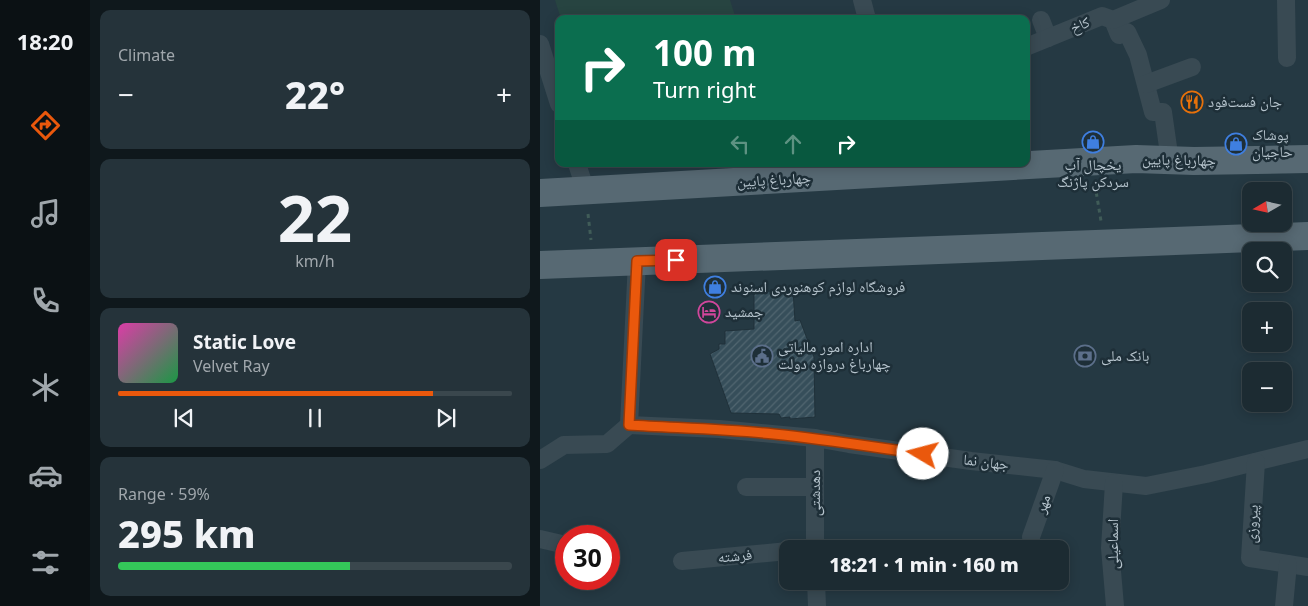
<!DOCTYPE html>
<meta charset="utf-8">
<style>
:root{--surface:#1c2b32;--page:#25333a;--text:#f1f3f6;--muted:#a0a7ac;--line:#3a474d;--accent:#ea580c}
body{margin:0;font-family:"Noto Sans","Noto Naskh Arabic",sans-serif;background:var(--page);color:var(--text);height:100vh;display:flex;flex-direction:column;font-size:19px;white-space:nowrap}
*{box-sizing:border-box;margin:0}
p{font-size:16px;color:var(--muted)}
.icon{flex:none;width:28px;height:28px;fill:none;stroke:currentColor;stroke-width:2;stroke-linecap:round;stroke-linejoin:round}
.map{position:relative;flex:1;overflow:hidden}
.drawer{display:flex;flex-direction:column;gap:10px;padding:10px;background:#0f181c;width:450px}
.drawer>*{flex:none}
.guide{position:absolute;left:15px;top:15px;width:475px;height:152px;border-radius:10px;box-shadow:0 2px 12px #0003,0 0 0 1px var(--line);background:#0b6e4f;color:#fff;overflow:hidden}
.needle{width:32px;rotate:261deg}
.buttons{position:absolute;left:702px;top:182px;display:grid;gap:10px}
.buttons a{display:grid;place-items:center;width:50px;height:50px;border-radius:10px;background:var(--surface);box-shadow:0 2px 12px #0003,0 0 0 1px var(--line);font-size:25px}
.speed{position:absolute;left:15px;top:525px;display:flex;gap:10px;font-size:25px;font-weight:700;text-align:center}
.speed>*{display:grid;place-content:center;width:65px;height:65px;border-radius:50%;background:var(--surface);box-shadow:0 2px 12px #0003,0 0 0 1px var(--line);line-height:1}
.speed .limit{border:8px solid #d22;background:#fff;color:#111}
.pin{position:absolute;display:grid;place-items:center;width:42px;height:42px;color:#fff;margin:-21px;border-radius:10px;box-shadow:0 2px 8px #0006}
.me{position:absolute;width:55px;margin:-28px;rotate:278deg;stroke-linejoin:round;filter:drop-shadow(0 0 4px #0008)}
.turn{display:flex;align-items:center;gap:18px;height:105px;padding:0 15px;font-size:22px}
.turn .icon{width:65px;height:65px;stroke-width:2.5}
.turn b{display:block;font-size:35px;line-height:42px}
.lanes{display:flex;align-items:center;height:48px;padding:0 15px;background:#0003;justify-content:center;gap:25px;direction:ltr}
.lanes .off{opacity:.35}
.big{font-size:38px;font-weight:800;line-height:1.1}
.drawer .tile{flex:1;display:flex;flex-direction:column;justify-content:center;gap:8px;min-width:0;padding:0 18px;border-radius:10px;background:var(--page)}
.drawer .dial{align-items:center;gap:0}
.dial b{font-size:65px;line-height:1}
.song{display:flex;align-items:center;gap:15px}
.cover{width:60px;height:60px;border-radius:8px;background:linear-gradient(135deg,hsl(320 70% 55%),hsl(140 70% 35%))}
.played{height:5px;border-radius:2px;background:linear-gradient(90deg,var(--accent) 80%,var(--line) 80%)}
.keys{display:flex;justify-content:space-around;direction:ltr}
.heat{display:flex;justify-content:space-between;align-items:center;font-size:28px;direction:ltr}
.charge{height:8px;border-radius:4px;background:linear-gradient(90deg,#34c759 59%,var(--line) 0)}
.trip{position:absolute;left:239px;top:540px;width:290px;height:50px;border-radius:10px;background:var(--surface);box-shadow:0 2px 12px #0003,0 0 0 1px var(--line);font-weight:800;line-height:50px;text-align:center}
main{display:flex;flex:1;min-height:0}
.tabs{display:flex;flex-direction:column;width:90px;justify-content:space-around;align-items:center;background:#0b1114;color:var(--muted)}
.tabs .icon{width:35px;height:35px}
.tabs .active{color:var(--accent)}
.tabs b{font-size:22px;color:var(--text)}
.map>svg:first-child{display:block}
</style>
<main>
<nav class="tabs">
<b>18:20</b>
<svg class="icon active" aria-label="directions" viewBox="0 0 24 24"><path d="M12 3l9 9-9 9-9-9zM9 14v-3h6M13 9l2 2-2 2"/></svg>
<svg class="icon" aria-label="music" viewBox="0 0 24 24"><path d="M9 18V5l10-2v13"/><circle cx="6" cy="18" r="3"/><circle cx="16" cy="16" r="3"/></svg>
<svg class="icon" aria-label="phone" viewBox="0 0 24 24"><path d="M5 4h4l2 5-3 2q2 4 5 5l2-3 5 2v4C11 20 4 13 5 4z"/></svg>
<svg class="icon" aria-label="climate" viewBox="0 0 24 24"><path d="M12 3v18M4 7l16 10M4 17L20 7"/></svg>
<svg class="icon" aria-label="car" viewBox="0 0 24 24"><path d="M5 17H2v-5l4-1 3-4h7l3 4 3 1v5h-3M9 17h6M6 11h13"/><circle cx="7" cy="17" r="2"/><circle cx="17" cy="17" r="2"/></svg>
<svg class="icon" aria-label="filters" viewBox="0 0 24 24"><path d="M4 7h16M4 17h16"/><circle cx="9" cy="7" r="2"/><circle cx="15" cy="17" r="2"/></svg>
</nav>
<section class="drawer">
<div class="tile"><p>Climate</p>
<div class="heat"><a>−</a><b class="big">22°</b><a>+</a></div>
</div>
<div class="tile dial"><b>22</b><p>km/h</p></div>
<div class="tile">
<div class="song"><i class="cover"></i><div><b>Static Love</b><p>Velvet Ray</p></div></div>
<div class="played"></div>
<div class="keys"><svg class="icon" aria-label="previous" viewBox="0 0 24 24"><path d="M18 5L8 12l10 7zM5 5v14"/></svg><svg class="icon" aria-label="pause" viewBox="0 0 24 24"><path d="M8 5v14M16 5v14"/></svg><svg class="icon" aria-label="next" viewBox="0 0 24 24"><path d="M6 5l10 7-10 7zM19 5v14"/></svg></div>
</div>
<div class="tile"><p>Range · 59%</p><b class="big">295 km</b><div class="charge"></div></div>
</section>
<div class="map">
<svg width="768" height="606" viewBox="0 0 768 606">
<defs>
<pattern id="building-hatch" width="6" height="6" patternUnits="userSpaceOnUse" patternTransform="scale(1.25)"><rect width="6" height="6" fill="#364e5a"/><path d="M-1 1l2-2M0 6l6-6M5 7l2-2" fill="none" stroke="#516670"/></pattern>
</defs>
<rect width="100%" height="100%" fill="#253943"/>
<path fill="#274441" d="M15 0H190L196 19H21Z"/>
<path fill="url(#building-hatch)" stroke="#20313a" d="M253 290 255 321 260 320 274 357 275 417 250 419V417L241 418 239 414 191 413 170 354 179 349V344H185V331L214 329V292Z"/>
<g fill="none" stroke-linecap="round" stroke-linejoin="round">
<g stroke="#405c58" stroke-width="3" stroke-dasharray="4 4" stroke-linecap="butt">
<path d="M555 185 561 221"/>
<path d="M48 214 51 240"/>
</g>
<g stroke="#394a53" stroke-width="18">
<path d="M322 0 327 19"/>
<path d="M746 0 747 58"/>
<path d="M501 20 508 38"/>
<path d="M573 20 579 35 587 32 598 55 613 112H623L630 161"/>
<path d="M0 44 19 104"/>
<path d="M486 47 562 16 573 20 621 0"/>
<path d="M606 84 652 67"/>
<path d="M37 164 46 191"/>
<path d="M89 425 179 429 275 438 309 444 431 461 515 470 544 479 606 486 666 474 768 449"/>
<path d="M89 425 97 261"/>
<path d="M275 438V549"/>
<path d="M0 460 24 445 67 444 89 425"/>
<path d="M716 462 710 558 768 567"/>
<path d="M574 483 570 548 575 606"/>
<path d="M206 487H275"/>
<path d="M491 537 515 470"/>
<path d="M0 539 26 545"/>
<path d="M142 561 248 551"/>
<path d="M276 581 277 606"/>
<path d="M744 606 748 564"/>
</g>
<g stroke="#576973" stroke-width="28">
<path d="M0 193 596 159 654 161 768 159"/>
<path d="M0 265 768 236"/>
</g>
</g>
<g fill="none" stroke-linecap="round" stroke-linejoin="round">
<g stroke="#983908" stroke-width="12">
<path id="route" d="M136 260 97 261 89 425C137 428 186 429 234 434 284 439 333 447 383 454"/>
</g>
<use href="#route" stroke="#ea580c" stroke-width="9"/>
</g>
<defs>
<g id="restaurant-ring" transform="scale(1.125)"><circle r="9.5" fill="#1e2f38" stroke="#e8710a" stroke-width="1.5"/><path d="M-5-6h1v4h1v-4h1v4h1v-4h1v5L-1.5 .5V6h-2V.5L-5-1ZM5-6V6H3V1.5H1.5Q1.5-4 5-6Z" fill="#e8710a"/></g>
<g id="shop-ring" transform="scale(1.125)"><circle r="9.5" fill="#1e2f38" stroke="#3f7fe0" stroke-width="1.5"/><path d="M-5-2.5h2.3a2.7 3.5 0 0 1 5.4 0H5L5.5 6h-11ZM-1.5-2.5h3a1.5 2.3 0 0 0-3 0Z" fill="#3f7fe0"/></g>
<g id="hotel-ring" transform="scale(1.125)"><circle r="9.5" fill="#1e2f38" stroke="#d1479c" stroke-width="1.5"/><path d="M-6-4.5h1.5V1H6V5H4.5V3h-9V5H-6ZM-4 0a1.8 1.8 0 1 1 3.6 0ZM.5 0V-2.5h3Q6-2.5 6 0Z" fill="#d1479c"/></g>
<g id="civic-ring" transform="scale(1.125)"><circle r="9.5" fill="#1e2f38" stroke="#5c6f8a" stroke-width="1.5"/><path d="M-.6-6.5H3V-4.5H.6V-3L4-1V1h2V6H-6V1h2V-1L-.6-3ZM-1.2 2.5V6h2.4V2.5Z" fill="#5c6f8a"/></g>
<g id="bank-ring" transform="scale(1.125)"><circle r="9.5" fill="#1e2f38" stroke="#5c6f8a" stroke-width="1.5"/><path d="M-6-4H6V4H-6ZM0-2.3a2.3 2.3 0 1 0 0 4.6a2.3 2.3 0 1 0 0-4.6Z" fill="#5c6f8a"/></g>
</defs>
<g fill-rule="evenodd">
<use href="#restaurant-ring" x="652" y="102"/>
<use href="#shop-ring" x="553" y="142"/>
<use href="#shop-ring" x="696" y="144"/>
<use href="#shop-ring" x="175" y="287"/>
<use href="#hotel-ring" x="169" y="312"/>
<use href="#civic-ring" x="222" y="356"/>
<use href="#bank-ring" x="545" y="356"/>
</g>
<g text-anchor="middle" stroke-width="5" stroke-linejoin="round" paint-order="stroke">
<g font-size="15" fill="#b6c4cd" stroke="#1e2f38">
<text transform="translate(540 25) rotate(-23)" y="5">کاخ</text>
<text transform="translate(639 160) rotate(1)" y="5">چهارباغ پایین</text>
<text transform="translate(234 180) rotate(-3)" y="5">چهارباغ پایین</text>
<text transform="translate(446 462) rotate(7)" y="5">جهان نما</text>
<text transform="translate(275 493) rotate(-90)" y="5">دهدشتی</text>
<text transform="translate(503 504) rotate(-71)" y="5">مهر</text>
<text transform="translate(712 524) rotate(-87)" y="5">پیروزی</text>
<text transform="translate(573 544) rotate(-90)" y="5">اسماعیلی</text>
<text transform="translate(195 556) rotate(-5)" y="5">فرشته</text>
</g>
<g font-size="15" fill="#b6c4cd" stroke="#1e2f38" text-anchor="start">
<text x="668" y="107">جان فست‌فود</text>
<text x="712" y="140">پوشاک<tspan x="712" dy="17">حاجیان</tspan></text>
<text x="553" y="170" text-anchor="middle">یخچال آب<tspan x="553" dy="17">سردکن پاژنگ</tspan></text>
<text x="191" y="292">فروشگاه لوازم کوهنوردی اسنوند</text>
<text x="185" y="317">جمشيد</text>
<text x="238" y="352">اداره امور مالیاتی<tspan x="238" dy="17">چهارباغ دروازه دولت</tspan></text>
<text x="561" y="361">بانک ملی</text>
</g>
</g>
</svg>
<div class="buttons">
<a><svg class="needle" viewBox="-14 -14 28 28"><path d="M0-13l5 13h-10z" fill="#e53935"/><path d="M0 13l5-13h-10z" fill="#a0a7ac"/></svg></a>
<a><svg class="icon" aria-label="search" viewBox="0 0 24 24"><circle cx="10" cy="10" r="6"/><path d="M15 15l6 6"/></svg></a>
<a>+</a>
<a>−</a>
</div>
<div class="speed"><div class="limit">30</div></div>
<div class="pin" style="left:136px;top:260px;background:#d93025"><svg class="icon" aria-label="arrive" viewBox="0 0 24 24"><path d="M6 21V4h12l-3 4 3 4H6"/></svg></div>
<svg class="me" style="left:383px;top:454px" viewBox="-20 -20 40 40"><circle r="19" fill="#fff"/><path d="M0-13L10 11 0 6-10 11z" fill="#ea580c"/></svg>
<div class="trip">18:21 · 1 min · 160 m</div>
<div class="guide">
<div class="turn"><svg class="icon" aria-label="right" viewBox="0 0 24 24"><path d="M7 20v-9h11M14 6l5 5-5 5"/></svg><div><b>100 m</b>Turn right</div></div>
<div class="lanes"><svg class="icon off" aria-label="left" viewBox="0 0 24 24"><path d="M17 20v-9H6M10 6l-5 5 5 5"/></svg><svg class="icon off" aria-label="ahead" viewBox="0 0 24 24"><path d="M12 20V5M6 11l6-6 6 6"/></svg><svg class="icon" aria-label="right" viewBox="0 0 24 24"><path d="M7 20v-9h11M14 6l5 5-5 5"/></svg></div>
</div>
</div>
</main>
